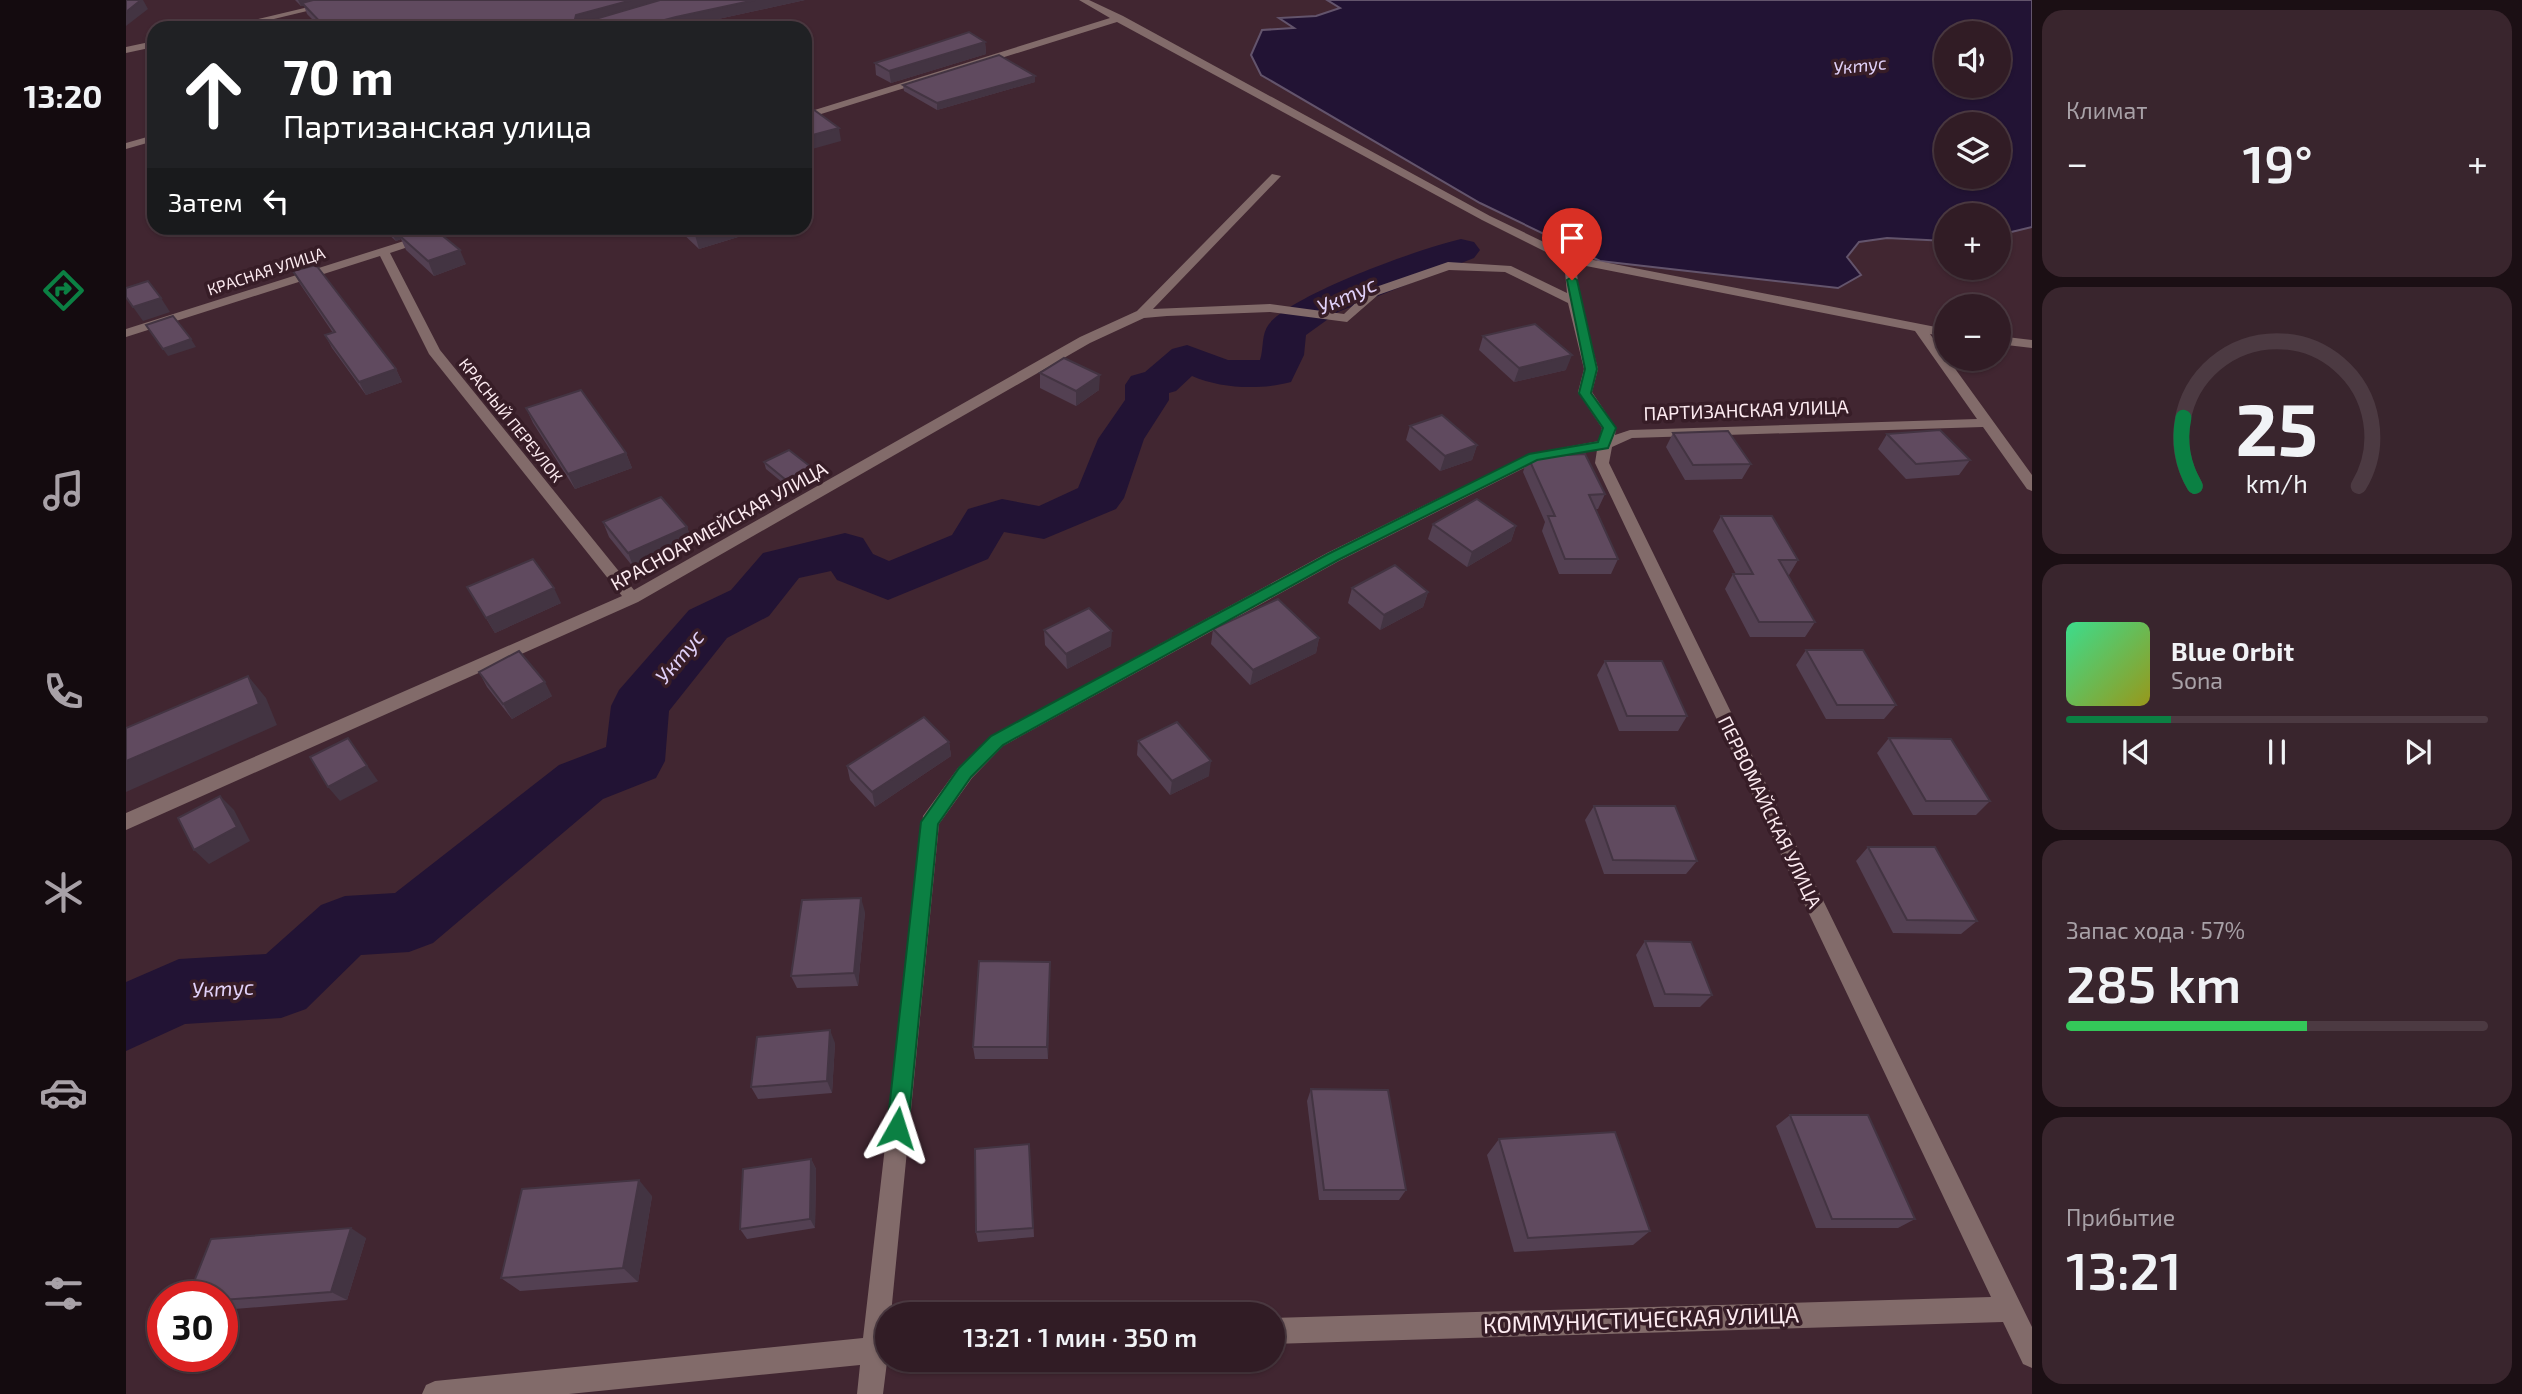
<!DOCTYPE html>
<html lang="ru">
<meta charset="utf-8">
<style>
:root{--surface:#311c25;--page:#39252d;--text:#f1f3f6;--muted:#a8a1a7;--line:#4c3a42;--accent:#0b8043}
body{margin:0;font-family:"Exo 2",sans-serif;background:var(--page);color:var(--text);height:100vh;display:flex;flex-direction:column;font-size:26px;white-space:nowrap}
*{box-sizing:border-box;margin:0}
p{font-size:23px;color:var(--muted)}
.icon{flex:none;width:38px;height:38px;fill:none;stroke:currentColor;stroke-width:2;stroke-linecap:round;stroke-linejoin:round}
.map{position:relative;flex:1;overflow:hidden}
.side{display:flex;flex-direction:column;gap:10px;padding:10px;background:#1b0f14;width:490px}
.side>*{flex:none}
.banner{position:absolute;left:21px;top:21px;width:665px;height:214px;border-radius:21px;box-shadow:0 2px 5px #0004,0 0 0 2px var(--line);background:#202124;color:#fff;overflow:hidden}
.fabs{position:absolute;left:1808px;top:21px;display:grid;gap:14px}
.fabs a{display:grid;place-items:center;width:77px;height:77px;border-radius:50%;background:var(--surface);box-shadow:0 2px 5px #0004,0 0 0 2px var(--line);font-size:35px}
.speed{position:absolute;left:21px;top:1281px;display:flex;gap:14px;font-size:35px;font-weight:700;text-align:center}
.speed>*{display:grid;place-content:center;width:91px;height:91px;border-radius:50%;background:var(--surface);box-shadow:0 2px 5px #0004,0 0 0 2px var(--line);line-height:1}
.speed .limit{border:10px solid #d22;background:#fff;color:#111}
.pin{position:absolute;display:grid;place-items:center;width:60px;height:60px;color:#fff;margin:-72px -30px;border-radius:50% 50% 50% 0;rotate:-45deg;box-shadow:0 0 7px #0007}
.pin .icon{rotate:45deg}
.me{position:absolute;width:77px;margin:-38px;rotate:6deg;stroke-linejoin:round;filter:drop-shadow(0 0 5px #0008)}
.turn{display:flex;align-items:center;gap:24px;height:147px;padding:0 21px;font-size:32px}
.turn .icon{width:91px;height:91px;stroke-width:2.5}
.turn b{display:block;font-size:49px;line-height:60px}
.then{display:flex;align-items:center;height:66px;padding:0 21px;background:#0003;gap:14px;font-size:26px}
.big{font-size:52px;font-weight:600;line-height:1.1}
.side .tile{flex:1;display:flex;flex-direction:column;justify-content:center;gap:10px;min-width:0;padding:0 24px;border-radius:21px;background:var(--page)}
.side .dial{align-items:center;gap:0}
.dial svg{height:182px;overflow:visible;fill:none;stroke:var(--line);stroke-width:7;stroke-linecap:round;text-anchor:middle}
.dial text{fill:var(--text);stroke:none}
.song{display:flex;align-items:center;gap:21px}
.cover{width:84px;height:84px;border-radius:10px;background:linear-gradient(135deg,hsl(150 70% 55%),hsl(60 70% 35%))}
.played{height:7px;border-radius:4px;background:linear-gradient(90deg,var(--accent) 25%,var(--line) 25%)}
.keys{display:flex;justify-content:space-around;direction:ltr}
.heat{display:flex;justify-content:space-between;align-items:center;font-size:38px;direction:ltr}
.charge{height:10px;border-radius:5px;background:linear-gradient(90deg,#34c759 57%,var(--line) 0)}
.trip{position:absolute;left:749px;top:1302px;width:410px;height:70px;border-radius:35px;background:var(--surface);box-shadow:0 2px 5px #0004,0 0 0 2px var(--line);font-weight:600;line-height:70px;text-align:center}
main{display:flex;flex:1;min-height:0}
.dock{display:flex;flex-direction:column;width:126px;justify-content:space-around;align-items:center;background:#140b0f;color:var(--muted)}
.dock .icon{width:49px;height:49px}
.dock .on{color:var(--accent)}
.dock b{font-size:32px;color:var(--text)}
.map>svg:first-child{display:block}
</style>
<main>
<nav class="dock">
<b>13:20</b>
<svg class="icon on" aria-label="directions" viewBox="0 0 24 24"><path d="M12 3l9 9-9 9-9-9zM9 14v-3h6M13 9l2 2-2 2"/></svg>
<svg class="icon" aria-label="music" viewBox="0 0 24 24"><path d="M9 18V5l10-2v13"/><circle cx="6" cy="18" r="3"/><circle cx="16" cy="16" r="3"/></svg>
<svg class="icon" aria-label="phone" viewBox="0 0 24 24"><path d="M5 4h4l2 5-3 2q2 4 5 5l2-3 5 2v4C11 20 4 13 5 4z"/></svg>
<svg class="icon" aria-label="climate" viewBox="0 0 24 24"><path d="M12 3v18M4 7l16 10M4 17L20 7"/></svg>
<svg class="icon" aria-label="car" viewBox="0 0 24 24"><path d="M5 17H2v-5l4-1 3-4h7l3 4 3 1v5h-3M9 17h6M6 11h13"/><circle cx="7" cy="17" r="2"/><circle cx="17" cy="17" r="2"/></svg>
<svg class="icon" aria-label="filters" viewBox="0 0 24 24"><path d="M4 7h16M4 17h16"/><circle cx="9" cy="7" r="2"/><circle cx="15" cy="17" r="2"/></svg>
</nav>
<div class="map">
<svg width="1906" height="1394" viewBox="0 0 1906 1394">
<rect width="100%" height="100%" fill="#412631"/>
<path fill="#221334" stroke="#63546c" stroke-width="2" fill-rule="evenodd" d="M1201 0H1906V227L1873 235 1872 215H1820V241L1761 238 1733 242 1721 257 1735 275 1712 288 1474 261 1354 203 1135 75 1125 55 1136 30 1168 28 1153 18 1190 16 1214 8ZM1820 33H1872V86H1820ZM1820 124H1872V177H1820Z"/>
<g fill="none" stroke-linecap="round" stroke-linejoin="round">
<path fill="#221334" fill-rule="evenodd" d="M1335 239 1348 242 1354 250 1348 258 1212 312 1180 335 1178 355 1165 382C1134 390 1096 389 1066 376L1050 391 1043 393V400L1018 439 998 498 990 509 918 539 878 532 862 559 762 600 711 580 705 571 673 578 643 616 601 638 543 711 539 761 530 778 477 799 307 943 283 952 235 955 180 1009 155 1018 59 1024 0 1051V982L53 959 140 954 195 905 219 896 269 893 433 765 480 747 485 706 493 690 563 610 605 590 637 553 719 533 737 538 747 554 763 561 826 535 842 509 876 499 913 506 952 488 972 439 999 400V385L1005 376 1019 372 1046 349 1061 345 1102 360H1134C1138 348 1135 334 1143 324 1167 294 1295 248 1335 239Z"/>
<g fill="#826b6a" fill-rule="evenodd">
<path d="M212 0H227L110 28H95Z"/>
<path d="M953 0H963L997 16 1364 216 1447 256 1820 329V337L1804 334 1906 475V491L1901 489 1857 427 1506 438 1486 447 1483 463 1906 1327V1368L1897 1364 1877 1322 1146 1344V1318L1865 1297 1469 463 1471 450 1412 461 1213 561 877 746 846 778 813 824 765 1314H761V1360H767L761 1362 757 1394H731L734 1365 443 1394H296L300 1385 309 1381 737 1338 797 816 832 768 865 736 1201 553 1403 454 1473 441 1476 428 1452 392 1458 369 1442 303 1379 272 1323 270 1252 295 1221 322 1144 312 1041 316 1018 318 964 343 512 602 0 830V813L496 596 303 354 254 256 0 337V329L319 228H334L333 230 264 253 314 350 508 590 954 337 1011 311 1146 174 1155 176 1027 309 1144 304 1218 314 1244 289 1322 262 1385 266 1441 293 1438 261 1356 220 991 22 679 119V113L984 18ZM1450 264 1789 331 1851 419 1504 430 1489 435 1490 428 1466 392 1472 369 1454 301Z"/>
<path d="M28 41V47L0 53V47Z"/>
<path d="M28 135V141L0 149V143Z"/>
<path d="M1872 336 1906 340V348L1872 344Z"/>
</g>
</g>
<g fill="#534052">
<path d="M169 0H679L551 28H195L181 14 178 6H175Z"/>
<path d="M859 42 860 54 765 83 750 75 749 63Z"/>
<path d="M909 82 811 110 778 91 777 85Z"/>
<path d="M255 228H300L340 264 308 276 280 250 275 239 270 241Z"/>
<path d="M551 228H610L612 237 573 249Z"/>
<path d="M167 271 270 369 276 382 240 395 206 348 199 335 207 333 174 284Z"/>
<path d="M1357 336 1440 370 1388 382 1353 350Z"/>
<path d="M914 373 973 390 950 406 914 388Z"/>
<path d="M400 408 500 453 506 468 449 489 407 423Z"/>
<path d="M1284 426 1351 445 1346 460 1314 471 1280 440Z"/>
<path d="M1547 433 1625 464 1616 479 1559 480 1540 447Z"/>
<path d="M1761 434 1844 460 1833 475 1780 479 1752 449Z"/>
<path d="M1402 457 1479 494 1472 509H1470L1492 559 1485 574H1433L1416 531 1419 522 1397 472Z"/>
<path d="M638 462 686 475 662 487 640 469Z"/>
<path d="M1595 516 1672 560 1663 575H1661L1689 622 1679 637H1624L1599 589 1607 574H1610L1587 531Z"/>
<path d="M477 522 561 527 566 542 508 568 483 537Z"/>
<path d="M1307 524 1390 526 1385 541 1341 567 1302 539Z"/>
<path d="M341 587 435 603 369 633Z"/>
<path d="M1226 588 1302 592 1297 607 1254 630 1222 603Z"/>
<path d="M1087 629 1193 638 1190 653 1124 685 1085 644Z"/>
<path d="M918 630 985 646 941 669 919 645Z"/>
<path d="M1680 650 1770 705 1758 719H1700L1670 665Z"/>
<path d="M1479 661 1561 716 1552 731H1493L1471 675Z"/>
<path d="M353 672 426 696 386 719 361 687Z"/>
<path d="M1763 738 1864 801 1850 815H1787L1751 753Z"/>
<path d="M1012 741 1083 776 1044 795 1011 755Z"/>
<path d="M823 742 825 756 749 807 724 780 721 766Z"/>
<path d="M1468 806 1571 861 1560 874H1478L1459 820Z"/>
<path d="M1742 847 1851 921 1835 934 1767 933 1730 861Z"/>
<path d="M739 912 732 986 671 988 665 976Z"/>
<path d="M1519 941 1586 995 1574 1007H1528L1510 955Z"/>
<path d="M924 962 922 1059H849L847 1047Z"/>
<path d="M709 1043 706 1093 632 1099 625 1087Z"/>
<path d="M1185 1089 1280 1190 1273 1200H1193L1181 1101Z"/>
<path d="M1664 1115 1789 1219 1772 1228H1690L1650 1126Z"/>
<path d="M1373 1139 1524 1231 1507 1245 1388 1252 1361 1155Z"/>
<path d="M904 1155 908 1237 852 1242 850 1232Z"/>
<path d="M685 1159 690 1169 689 1228 621 1239 614 1229Z"/>
<path d="M526 1196 512 1282 394 1291 375 1278Z"/>
<path d="M240 1238 221 1300 96 1310V1297Z"/>
</g>
<g fill="#433442">
<path d="M15 0H17L22 9 0 26V12Z"/>
<path d="M172 0H201L176 3 178 6H175Z"/>
<path d="M506 0H547L453 25 449 19 450 15Z"/>
<path d="M629 0H679L551 28H508L550 17Z"/>
<path d="M859 42 860 54 765 83 763 71Z"/>
<path d="M909 76V82L811 110V103Z"/>
<path d="M713 128 715 141 679 151V137Z"/>
<path d="M287 228H299L274 236 275 239 270 241 266 234Z"/>
<path d="M594 228H610L612 237 573 249 569 235Z"/>
<path d="M334 250 340 264 308 276 302 261Z"/>
<path d="M35 298 44 312 17 321 7 307Z"/>
<path d="M65 339 70 347 42 356 37 349Z"/>
<path d="M1446 355 1440 370 1388 382 1393 368Z"/>
<path d="M270 369 276 382 240 395 233 382Z"/>
<path d="M974 375 973 390 950 406V391Z"/>
<path d="M1351 445 1346 460 1314 471 1319 456Z"/>
<path d="M500 453 506 468 449 489 442 474Z"/>
<path d="M685 467 686 475 662 487 660 480Z"/>
<path d="M1390 526 1385 541 1341 567 1346 552Z"/>
<path d="M561 527 566 542 508 568 502 553Z"/>
<path d="M428 588 435 603 369 633 360 618Z"/>
<path d="M1302 592 1297 607 1254 630 1258 615Z"/>
<path d="M986 631 985 646 941 669 940 654Z"/>
<path d="M1193 638 1190 653 1124 685 1127 670Z"/>
<path d="M122 676 140 698 151 725 0 792V761Z"/>
<path d="M419 682 426 696 386 719 377 704Z"/>
<path d="M222 738 252 781 214 801 202 787Z"/>
<path d="M823 742 825 756 749 807 746 792Z"/>
<path d="M1085 761 1083 776 1044 795 1046 781Z"/>
<path d="M94 796 108 810 124 841 83 864 68 850Z"/>
<path d="M735 898 739 912 732 986 728 973Z"/>
<path d="M924 962V975L922 1059 921 1047Z"/>
<path d="M704 1030 709 1043 706 1093 701 1081Z"/>
<path d="M685 1159 690 1169 689 1228 684 1219Z"/>
<path d="M513 1180 526 1196 512 1282 497 1268Z"/>
<path d="M225 1228 240 1238 221 1300 205 1292Z"/>
</g>
<g fill="#604a5f" stroke="#433442" stroke-width="2">
<path d="M0 0H15L0 12Z"/>
<path d="M187 0H506L450 15 449 19 466 20 534 0H629L550 17 508 28H200L176 3Z"/>
<path d="M843 32 859 42 763 71 749 63Z"/>
<path d="M873 55 909 76 811 103 777 85Z"/>
<path d="M679 107H684L713 128 679 137Z"/>
<path d="M259 228H287L266 234Z"/>
<path d="M301 228H307L334 250 302 261 274 236Z"/>
<path d="M562 228H594L569 235Z"/>
<path d="M190 265 270 369 233 382 199 335 209 332 167 271Z"/>
<path d="M22 281 35 298 7 307 0 297V288Z"/>
<path d="M47 316 65 339 37 349 20 325Z"/>
<path d="M1409 324 1446 355 1393 368 1357 336Z"/>
<path d="M938 358 974 375 950 391 914 373Z"/>
<path d="M455 390 500 453 442 474 400 408Z"/>
<path d="M1316 415 1351 445 1319 456 1284 426Z"/>
<path d="M1814 430 1844 460 1790 464 1761 434Z"/>
<path d="M1602 431 1625 464 1567 465 1547 433Z"/>
<path d="M663 450 685 467 660 480 638 462Z"/>
<path d="M1459 454 1479 494 1463 495 1492 559H1439L1422 516H1429L1402 457Z"/>
<path d="M535 497 561 527 502 553 477 522Z"/>
<path d="M1351 499 1390 526 1346 552 1307 524Z"/>
<path d="M1595 516H1646L1672 560H1653L1689 622H1633L1607 574H1627Z"/>
<path d="M407 559 428 588 360 618 341 587Z"/>
<path d="M1269 565 1302 592 1258 615 1226 588Z"/>
<path d="M1152 599 1193 638 1127 670 1087 629Z"/>
<path d="M963 608 986 631 940 654 918 630Z"/>
<path d="M1680 650H1737L1770 705H1711Z"/>
<path d="M393 651 419 682 377 704 353 672Z"/>
<path d="M1479 661H1536L1561 716H1501Z"/>
<path d="M122 676 133 704 0 761V728Z"/>
<path d="M798 717 823 742 746 792 721 766Z"/>
<path d="M1051 722 1085 761 1046 781 1012 741Z"/>
<path d="M222 738 241 766 202 787 184 757Z"/>
<path d="M1763 738 1825 739 1864 801H1800Z"/>
<path d="M94 796 111 827 68 850 52 818Z"/>
<path d="M1468 806H1549L1571 861 1487 860Z"/>
<path d="M1742 847H1809L1851 921 1781 920Z"/>
<path d="M735 898 728 973 665 976 676 900Z"/>
<path d="M1519 941 1565 942 1586 995 1539 994Z"/>
<path d="M853 961 924 962 921 1047H847Z"/>
<path d="M704 1030 701 1081 625 1087 631 1037Z"/>
<path d="M1185 1089 1262 1090 1280 1190H1198Z"/>
<path d="M1664 1115H1742L1789 1219H1706Z"/>
<path d="M1489 1132 1524 1231 1402 1238 1373 1139Z"/>
<path d="M903 1144 907 1228 850 1232 849 1149Z"/>
<path d="M685 1159 684 1219 614 1229 617 1169Z"/>
<path d="M513 1180 497 1268 375 1278 396 1189Z"/>
<path d="M225 1228 205 1292 96 1300V1297H62L85 1239Z"/>
</g>
<path fill="#0b8043" stroke="#07532c" stroke-width="2" d="M1446 277 1451 280 1471 369 1465 393 1490 428 1482 448 1411 460 1212 560 877 745 845 777 812 824 782 1128 779 1135 771 1138 764 1135 761 1128 795 822 833 768 865 736 1202 554 1403 454 1472 442 1477 428 1453 393 1459 369 1441 280Z"/>
<g text-anchor="middle" stroke-width="7" stroke-linejoin="round" paint-order="stroke">
<g font-size="16" fill="#fceaf0" stroke="#371d27">
<text transform="translate(140 271) rotate(-18)" y="6">КРАСНАЯ УЛИЦА</text>
<text transform="translate(385 420) rotate(51)" y="6">КРАСНЫЙ ПЕРЕУЛОК</text>
</g>
<g font-size="18" font-style="italic" fill="#e1d1f9" stroke="#371d27">
<text transform="translate(1734 66) rotate(-6)" y="6">Уктус</text>
</g>
<g font-size="19" fill="#fceaf0" stroke="#371d27">
<text transform="translate(1620 410) rotate(-2)" y="7">ПАРТИЗАНСКАЯ УЛИЦА</text>
<text transform="translate(593 526) rotate(-29)" y="7">КРАСНОАРМЕЙСКАЯ УЛИЦА</text>
<text transform="translate(1644 812) rotate(64)" y="7">ПЕРВОМАЙСКАЯ УЛИЦА</text>
</g>
<g font-size="21" font-style="italic" fill="#e1d1f9" stroke="#371d27">
<text transform="translate(1221 296) rotate(-24)" y="7">Уктус</text>
<text transform="translate(554 657) rotate(-50)" y="7">Уктус</text>
<text transform="translate(97 989) rotate(-3)" y="7">Уктус</text>
</g>
<g font-size="23" fill="#fceaf0" stroke="#371d27">
<text transform="translate(1515 1320) rotate(-2)" y="8">КОММУНИСТИЧЕСКАЯ УЛИЦА</text>
</g>
</g>
</svg>
<div class="fabs">
<a><svg class="icon" aria-label="sound" viewBox="0 0 24 24"><path d="M4 9h4l5-4v14l-5-4H4zM17 9q2 3 0 6"/></svg></a>
<a><svg class="icon" aria-label="layers" viewBox="0 0 24 24"><path d="M12 4l9 5-9 5-9-5zM3 14l9 5 9-5"/></svg></a>
<a>+</a>
<a>−</a>
</div>
<div class="speed"><div class="limit">30</div></div>
<div class="pin" style="left:1446px;top:280px;background:#d93025"><svg class="icon" aria-label="arrive" viewBox="0 0 24 24"><path d="M6 21V4h12l-3 4 3 4H6"/></svg></div>
<svg class="me" style="left:771px;top:1128px" viewBox="-20 -20 40 40"><path d="M0-17L14 15 0 8-14 15z" fill="#0b8043" stroke="#fff" stroke-width="4"/></svg>
<div class="trip">13:21 · 1 мин · 350 m</div>
<div class="banner">
<div class="turn"><svg class="icon" aria-label="ahead" viewBox="0 0 24 24"><path d="M12 20V5M6 11l6-6 6 6"/></svg><div><b>70 m</b>Партизанская улица</div></div>
<div class="then">Затем<svg class="icon" aria-label="left" viewBox="0 0 24 24"><path d="M17 20v-9H6M10 6l-5 5 5 5"/></svg></div>
</div>
</div>
<section class="side">
<div class="tile"><p>Климат</p>
<div class="heat"><a>−</a><b class="big">19°</b><a>+</a></div>
</div>
<div class="tile dial"><svg viewBox="0 0 100 80">
<path d="M14 69A42 42 0 1 1 86 69"/>
<path d="M14 69A42 42 0 0 1 9 39" stroke="#0b8043"/>
<text x="50" y="56" font-size="32" font-weight="700">25</text>
<text x="50" y="72" font-size="11">km/h</text>
</svg></div>
<div class="tile">
<div class="song"><i class="cover"></i><div><b>Blue Orbit</b><p>Sona</p></div></div>
<div class="played"></div>
<div class="keys"><svg class="icon" aria-label="previous" viewBox="0 0 24 24"><path d="M18 5L8 12l10 7zM5 5v14"/></svg><svg class="icon" aria-label="pause" viewBox="0 0 24 24"><path d="M8 5v14M16 5v14"/></svg><svg class="icon" aria-label="next" viewBox="0 0 24 24"><path d="M6 5l10 7-10 7zM19 5v14"/></svg></div>
</div>
<div class="tile"><p>Запас хода · 57%</p><b class="big">285 km</b><div class="charge"></div></div>
<div class="tile"><p>Прибытие</p><b class="big">13:21</b></div>
</section>
</main>
